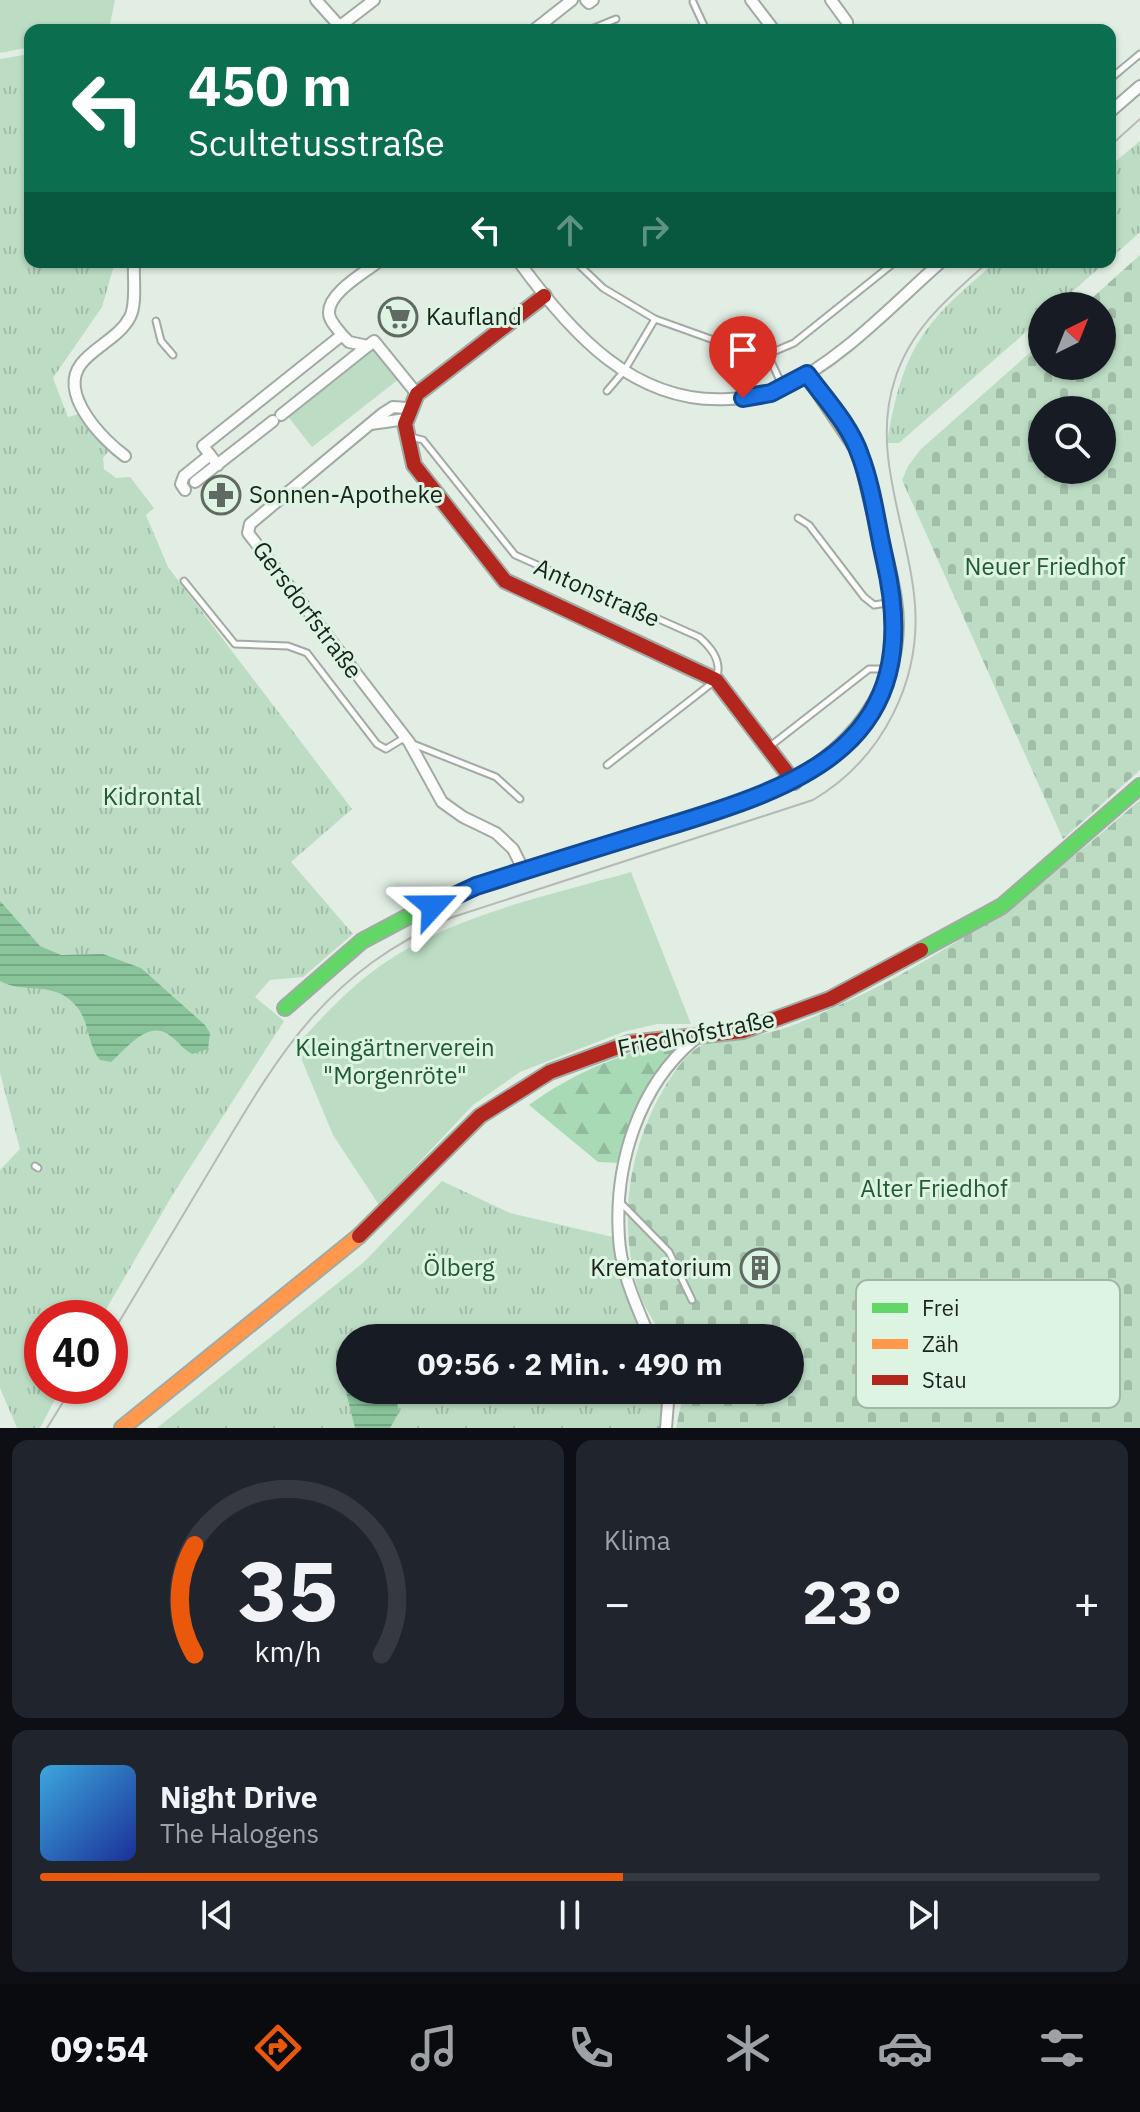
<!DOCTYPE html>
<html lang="de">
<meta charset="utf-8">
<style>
:root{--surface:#171b24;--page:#20242c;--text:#f1f3f6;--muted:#9ea1a6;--line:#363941;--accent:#ea580c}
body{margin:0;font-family:"IBM Plex Sans",sans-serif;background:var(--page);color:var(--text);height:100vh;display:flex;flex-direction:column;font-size:30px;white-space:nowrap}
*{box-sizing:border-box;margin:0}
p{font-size:26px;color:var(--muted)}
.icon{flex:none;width:44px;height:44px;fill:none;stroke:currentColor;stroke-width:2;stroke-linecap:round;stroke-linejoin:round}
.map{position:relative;height:1428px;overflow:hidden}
.sheet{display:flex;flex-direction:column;gap:12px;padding:12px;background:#0d0f14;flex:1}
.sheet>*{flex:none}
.guide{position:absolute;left:24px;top:24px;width:1092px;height:244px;border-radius:16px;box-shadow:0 2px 6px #0004;background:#0b6e4f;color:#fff;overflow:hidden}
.needle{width:52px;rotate:43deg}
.fabs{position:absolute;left:1028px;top:292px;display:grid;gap:16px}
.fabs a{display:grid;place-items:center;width:88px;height:88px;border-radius:50%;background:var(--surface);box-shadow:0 2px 6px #0004;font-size:40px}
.speed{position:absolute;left:24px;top:1300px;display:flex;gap:16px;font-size:40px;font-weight:700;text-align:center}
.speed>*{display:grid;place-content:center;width:104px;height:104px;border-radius:50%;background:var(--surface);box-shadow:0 2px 6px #0004;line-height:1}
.speed .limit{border:12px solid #d22;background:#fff;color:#111}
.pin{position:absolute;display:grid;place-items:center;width:68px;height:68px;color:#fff;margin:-82px -34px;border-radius:50% 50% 50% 0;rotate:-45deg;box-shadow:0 0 8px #0007}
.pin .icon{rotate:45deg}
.me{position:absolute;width:88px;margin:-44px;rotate:66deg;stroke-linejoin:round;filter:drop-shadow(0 0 6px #0008)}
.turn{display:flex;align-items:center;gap:28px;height:168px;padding:0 32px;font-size:36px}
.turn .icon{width:104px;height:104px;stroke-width:2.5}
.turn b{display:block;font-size:56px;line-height:68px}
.lanes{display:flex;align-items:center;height:76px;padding:0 32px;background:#0003;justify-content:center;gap:40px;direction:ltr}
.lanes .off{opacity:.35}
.big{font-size:60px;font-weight:700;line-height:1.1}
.sheet .tile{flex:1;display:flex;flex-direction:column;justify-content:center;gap:12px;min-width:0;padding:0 28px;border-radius:16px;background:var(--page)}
.sheet .dial{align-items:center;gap:0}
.dial svg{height:208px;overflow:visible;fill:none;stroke:var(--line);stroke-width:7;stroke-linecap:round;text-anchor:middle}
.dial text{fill:var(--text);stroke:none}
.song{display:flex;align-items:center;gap:24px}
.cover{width:96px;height:96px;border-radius:12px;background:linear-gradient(135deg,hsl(200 70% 55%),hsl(230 70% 35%))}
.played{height:8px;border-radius:4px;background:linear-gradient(90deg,var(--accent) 55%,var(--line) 55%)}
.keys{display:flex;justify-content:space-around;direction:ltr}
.heat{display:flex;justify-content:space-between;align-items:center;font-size:44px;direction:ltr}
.sheet .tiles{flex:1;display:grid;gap:12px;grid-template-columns:1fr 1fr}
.tile:last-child{grid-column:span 2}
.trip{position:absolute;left:336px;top:1324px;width:468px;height:80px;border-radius:40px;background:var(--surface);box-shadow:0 2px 6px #0004;font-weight:700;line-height:80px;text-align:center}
.tab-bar{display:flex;height:128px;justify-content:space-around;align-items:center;background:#090b0e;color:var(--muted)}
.tab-bar .icon{width:56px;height:56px}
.tab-bar .on{color:var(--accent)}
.tab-bar b{font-size:36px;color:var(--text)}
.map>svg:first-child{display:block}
</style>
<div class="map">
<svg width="1140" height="1428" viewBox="0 0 1140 1428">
<defs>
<pattern id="forest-firs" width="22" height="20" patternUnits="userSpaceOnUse" patternTransform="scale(2)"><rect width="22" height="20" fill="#a9dab6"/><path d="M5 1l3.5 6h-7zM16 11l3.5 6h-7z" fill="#91bb9c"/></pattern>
<pattern id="cemetery-stones" width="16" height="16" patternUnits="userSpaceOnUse" patternTransform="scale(2)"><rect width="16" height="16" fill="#bcddc4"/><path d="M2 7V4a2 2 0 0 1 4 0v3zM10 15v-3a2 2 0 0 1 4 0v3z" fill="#a1bda8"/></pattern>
<pattern id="park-tufts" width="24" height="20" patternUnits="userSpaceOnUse" patternTransform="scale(2)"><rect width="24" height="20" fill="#bcddc4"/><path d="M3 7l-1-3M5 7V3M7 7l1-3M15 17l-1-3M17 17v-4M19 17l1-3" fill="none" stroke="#a1bda8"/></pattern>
<pattern id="water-rules" width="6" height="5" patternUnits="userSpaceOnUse" patternTransform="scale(2)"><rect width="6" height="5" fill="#8ac49b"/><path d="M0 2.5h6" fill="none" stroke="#76a885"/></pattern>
</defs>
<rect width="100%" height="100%" fill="#e2eee4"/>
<g fill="#bcddc4">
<path d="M0 0H115L109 30H30V47L0 53Z"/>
<path d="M371 348H375L399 379 312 447 286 414Z"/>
<path d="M631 872 691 1024H657L623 1032 520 1072 473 1105 379 1205 333 1135 296 1046C322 1017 348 989 380 966 452 915 547 896 631 872Z"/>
</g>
<path fill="url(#forest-firs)" d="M689 1041 672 1055 622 1163 598 1162 529 1105C576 1071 630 1048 689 1041Z"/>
<g fill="url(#cemetery-stones)" fill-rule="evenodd">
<path d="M1140 255V770L1063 839 902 480 908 466 921 449 1042 342V366H1102V306H1083ZM1042 410H1102V470H1042Z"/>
<path d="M1140 800V1428H676L684 1390H790V1338H663C655 1322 643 1306 638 1289 619 1226 627 1159 657 1101 667 1083 679 1061 697 1048 713 1037 747 1038 767 1033 790 1028 814 1017 835 1007 952 955 1045 883 1140 800Z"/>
</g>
<g fill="url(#park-tufts)">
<path d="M30 54V262H115L102 307 53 378 68 417 79 414 109 451 103 458 104 469 116 478 130 477 154 508 146 515 168 567 352 809 291 862 353 934 303 977 270 980 255 997 284 1021 173 1194 101 1318H42V1386H62L40 1428H17L0 1388V1170L20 1149 0 1073V59Z"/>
<path d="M1140 141V232L1110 259V166Z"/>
<path d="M996 262H1106L1056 306H1042V318L899 443H887C903 347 923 323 996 262Z"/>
<path d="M442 1181 510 1213 617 1238 649 1338H350V1390H667L664 1428H157L364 1262Z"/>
</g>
<g fill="url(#water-rules)">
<path d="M0 901 40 946 61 955 103 954 141 968 205 1025 210 1033 208 1049 192 1054C182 1049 176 1038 166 1033 146 1022 125 1050 111 1062L100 1060C87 1044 90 1023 77 1007 55 979 25 995 0 981Z"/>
<path d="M347 1344H350V1390H394L399 1412 390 1428H355L336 1351Z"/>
</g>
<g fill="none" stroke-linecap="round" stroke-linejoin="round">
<g stroke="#a1aaa3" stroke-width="9">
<g id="lane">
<path d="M693 2 706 30"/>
<path d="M589 30 616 19"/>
<path d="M1110 79 1140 54"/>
<path d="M576 262 603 288 655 319"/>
<path d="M156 321 161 341 173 355"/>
<path d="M768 355 783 387"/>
<path d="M607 391 624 371 655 319 761 357 794 343 895 262"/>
<path d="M407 436 423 440 515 555 699 637C712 648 723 662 716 680L607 765"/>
<path d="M798 518 809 525 864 597 874 605 893 602"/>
<path d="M184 581 235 644 288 646 307 653 377 744 386 749 404 738"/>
<path d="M413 744 496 777 520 799"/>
<path d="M769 747 869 669H887"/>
<path d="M35 1166 38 1168"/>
<path d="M622 1204 669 1252 692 1300"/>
</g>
</g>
<g stroke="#a1aaa3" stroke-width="14">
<g id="street">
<path d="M316 0 343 30"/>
<path d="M586 0 589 3 593 0"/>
<path d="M751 0 774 30"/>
<path d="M831 0 847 22 848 30"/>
<path d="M335 30 374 0"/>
<path d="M534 30 572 0"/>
<path d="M1110 112 1140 86"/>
<path d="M519 262C570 332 634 405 729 399 747 398 767 396 783 388 843 359 892 305 941 262"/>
<path d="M342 335 349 342 368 346"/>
<path d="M407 408 393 407 382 414 250 524 248 533 409 742 442 802 463 817 496 833 513 849 524 871"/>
<path d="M281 415 374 341 417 394"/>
<path d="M371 424 406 419"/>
<path d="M125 456C103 440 58 394 81 364 95 346 119 338 130 317 137 304 133 277 134 262"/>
<path d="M218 465 203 446 342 335C338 329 329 321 329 313 328 293 364 273 378 262"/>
<path d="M195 482 273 421"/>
<path d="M185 490 181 484 184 476 210 455"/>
<path d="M650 1338C637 1307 621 1273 619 1238 614 1165 638 1086 695 1039"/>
<path d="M666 1428 669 1390"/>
</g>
</g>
<g stroke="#a1aaa3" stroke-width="18">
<g id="fast">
<path d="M921 950 1002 906 1140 786"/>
<path d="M285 1008 362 941 411 915 476 886 744 801"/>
</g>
</g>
<g stroke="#a1aaa3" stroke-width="18">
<g id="slow">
<path d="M807 374 860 453 868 486"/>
<path d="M122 1428 359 1236"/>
</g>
</g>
<g stroke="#a1aaa3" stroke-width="18">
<g id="jam">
<path d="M544 296 417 394 405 424 414 465 505 581 716 680 794 782"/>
<path d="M744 801C833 773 909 700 894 599 888 561 876 523 868 486"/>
<path d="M359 1236 480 1116 550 1072 629 1043 743 1031 830 999 921 950"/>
</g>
</g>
<use href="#lane" stroke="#fbfcfb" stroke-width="5"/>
<use href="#street" stroke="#fbfcfb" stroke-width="10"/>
<use href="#fast" stroke="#63d668" stroke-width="14"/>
<use href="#slow" stroke="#ff974d" stroke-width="14"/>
<use href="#jam" stroke="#b3261e" stroke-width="14"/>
<g stroke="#b6b9b6" stroke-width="2">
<path d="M1110 146 1140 119"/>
<path d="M110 1337C144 1280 179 1222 213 1165 280 1052 326 972 453 917L813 800C884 758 924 677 914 594 906 522 871 451 895 379 911 328 950 296 988 262"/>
<path d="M47 1428 73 1386"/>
</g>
</g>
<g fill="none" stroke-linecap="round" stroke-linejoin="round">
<g stroke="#114b97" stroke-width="20">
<path id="route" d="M433 906 476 886C538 866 600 847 662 828 805 785 927 743 885 561 877 527 873 489 860 455 850 425 825 399 807 374L771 393 743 398"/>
</g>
<use href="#route" stroke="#1a73e8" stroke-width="14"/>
</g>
<defs>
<g id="supermarket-ring" transform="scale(2)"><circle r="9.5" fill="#dcf4e1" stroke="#606a62" stroke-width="1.5"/><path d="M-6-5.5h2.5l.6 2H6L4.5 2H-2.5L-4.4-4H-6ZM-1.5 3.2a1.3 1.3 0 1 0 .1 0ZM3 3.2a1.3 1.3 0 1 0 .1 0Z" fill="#606a62"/></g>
<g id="pharmacy-ring" transform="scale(2)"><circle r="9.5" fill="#dcf4e1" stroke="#606a62" stroke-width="1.5"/><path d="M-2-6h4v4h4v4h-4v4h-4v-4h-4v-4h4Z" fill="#606a62"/></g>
<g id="building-ring" transform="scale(2)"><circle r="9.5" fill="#dcf4e1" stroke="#606a62" stroke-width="1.5"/><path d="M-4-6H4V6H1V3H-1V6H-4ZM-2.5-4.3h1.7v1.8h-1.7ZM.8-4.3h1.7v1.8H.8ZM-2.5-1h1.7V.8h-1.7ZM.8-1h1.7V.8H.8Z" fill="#606a62"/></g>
</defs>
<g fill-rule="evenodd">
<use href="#supermarket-ring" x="398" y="317"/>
<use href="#pharmacy-ring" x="221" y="495"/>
<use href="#building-ring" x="760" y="1268"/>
</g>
<g text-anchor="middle" stroke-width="6" stroke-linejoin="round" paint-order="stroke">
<g font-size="24" fill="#1a231c" stroke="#dcf4e1" text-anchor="start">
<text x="426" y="325">Kaufland</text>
<text x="249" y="503">Sonnen-Apotheke</text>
<text x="732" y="1276" text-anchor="end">Krematorium</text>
</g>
<g font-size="24" fill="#225a35" stroke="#dcf4e1">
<text x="1045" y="575">Neuer Friedhof</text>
<text x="152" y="805">Kidrontal</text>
<text x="395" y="1056">Kleingärtnerverein<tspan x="395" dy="28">"Morgenröte"</tspan></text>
<text x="934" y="1197">Alter Friedhof</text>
<text x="459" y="1276">Ölberg</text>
</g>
<g font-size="24" fill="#1a231c" stroke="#dcf4e1">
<text transform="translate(597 593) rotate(24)" y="8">Antonstraße</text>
<text transform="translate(307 610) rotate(53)" y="8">Gersdorfstraße</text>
<text transform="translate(696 1034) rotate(-11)" y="8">Friedhofstraße</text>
</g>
</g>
<rect x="856" y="1280" width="264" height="128" rx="12" fill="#dcf4e1" stroke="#a2b5a6" stroke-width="2"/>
<rect x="872" y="1303" width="36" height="10" fill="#63d668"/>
<rect x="872" y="1339" width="36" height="10" fill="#ff974d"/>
<rect x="872" y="1375" width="36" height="10" fill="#b3261e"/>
<g font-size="22" fill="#1a231c">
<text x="922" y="1316">Frei</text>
<text x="922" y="1352">Zäh</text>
<text x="922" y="1388">Stau</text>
</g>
</svg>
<div class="fabs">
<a><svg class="needle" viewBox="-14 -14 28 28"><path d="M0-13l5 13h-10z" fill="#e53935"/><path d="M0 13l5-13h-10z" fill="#9ea1a6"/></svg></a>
<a><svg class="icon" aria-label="search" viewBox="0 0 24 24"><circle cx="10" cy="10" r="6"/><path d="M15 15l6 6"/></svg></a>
</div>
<div class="speed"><div class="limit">40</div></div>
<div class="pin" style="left:743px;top:398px;background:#d93025"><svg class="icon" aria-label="arrive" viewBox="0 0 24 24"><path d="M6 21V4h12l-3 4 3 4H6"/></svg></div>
<svg class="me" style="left:433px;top:906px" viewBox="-20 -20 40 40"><path d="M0-17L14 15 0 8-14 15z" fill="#1a73e8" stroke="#fff" stroke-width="4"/></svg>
<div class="trip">09:56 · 2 Min. · 490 m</div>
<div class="guide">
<div class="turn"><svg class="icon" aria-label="left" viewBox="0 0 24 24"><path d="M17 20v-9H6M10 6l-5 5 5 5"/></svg><div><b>450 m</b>Scultetusstraße</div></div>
<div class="lanes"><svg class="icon" aria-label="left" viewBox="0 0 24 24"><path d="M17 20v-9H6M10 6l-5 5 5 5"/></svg><svg class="icon off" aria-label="ahead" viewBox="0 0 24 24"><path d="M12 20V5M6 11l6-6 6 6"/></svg><svg class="icon off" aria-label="right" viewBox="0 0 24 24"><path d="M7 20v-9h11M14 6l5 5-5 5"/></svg></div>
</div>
</div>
<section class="sheet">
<div class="tiles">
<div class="tile dial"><svg viewBox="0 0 100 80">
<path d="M14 69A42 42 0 1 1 86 69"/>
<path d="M14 69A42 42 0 0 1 14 27" stroke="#ea580c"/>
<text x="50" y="56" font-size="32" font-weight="700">35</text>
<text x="50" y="72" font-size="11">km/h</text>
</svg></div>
<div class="tile"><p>Klima</p>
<div class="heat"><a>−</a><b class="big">23°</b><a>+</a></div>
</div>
<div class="tile">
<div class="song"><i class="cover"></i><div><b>Night Drive</b><p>The Halogens</p></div></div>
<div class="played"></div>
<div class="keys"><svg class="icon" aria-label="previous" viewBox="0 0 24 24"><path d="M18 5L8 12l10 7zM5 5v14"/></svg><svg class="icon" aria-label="pause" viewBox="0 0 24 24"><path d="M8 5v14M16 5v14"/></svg><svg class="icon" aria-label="next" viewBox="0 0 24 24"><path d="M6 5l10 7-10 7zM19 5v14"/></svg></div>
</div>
</div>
</section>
<nav class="tab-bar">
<b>09:54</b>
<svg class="icon on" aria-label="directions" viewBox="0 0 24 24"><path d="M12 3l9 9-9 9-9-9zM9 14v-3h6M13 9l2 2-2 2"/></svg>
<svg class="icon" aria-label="music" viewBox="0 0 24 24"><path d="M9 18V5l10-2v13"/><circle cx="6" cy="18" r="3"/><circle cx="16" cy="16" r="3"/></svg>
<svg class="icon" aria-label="phone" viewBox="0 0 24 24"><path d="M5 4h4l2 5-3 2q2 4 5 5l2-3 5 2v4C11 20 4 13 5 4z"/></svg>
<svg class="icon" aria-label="climate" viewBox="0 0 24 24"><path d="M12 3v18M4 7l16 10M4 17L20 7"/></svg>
<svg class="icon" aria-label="car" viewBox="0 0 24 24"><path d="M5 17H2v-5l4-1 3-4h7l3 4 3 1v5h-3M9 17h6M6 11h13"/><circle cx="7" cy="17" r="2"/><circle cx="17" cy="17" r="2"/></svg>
<svg class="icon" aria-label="filters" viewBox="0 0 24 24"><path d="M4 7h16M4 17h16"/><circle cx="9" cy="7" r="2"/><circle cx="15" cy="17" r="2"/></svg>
</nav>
